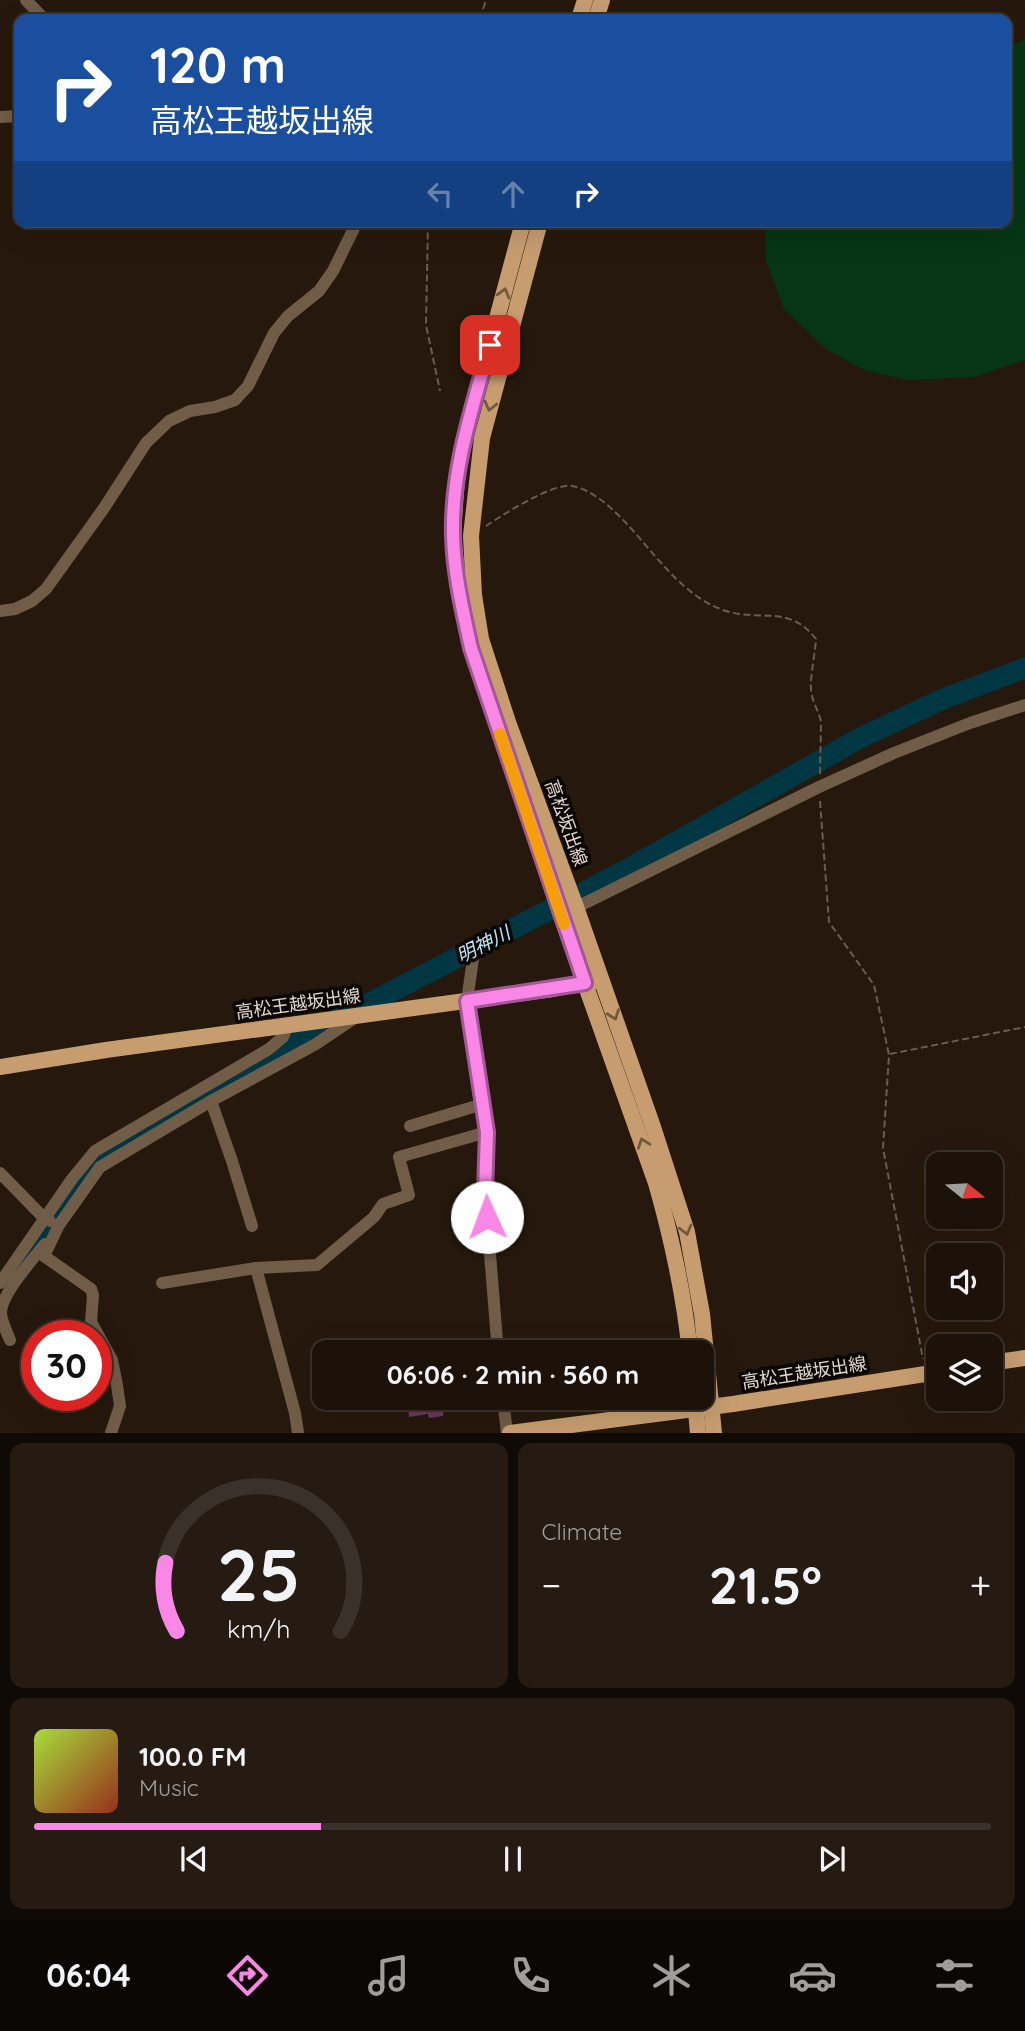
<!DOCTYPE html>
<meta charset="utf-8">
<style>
:root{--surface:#1c1209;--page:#251b12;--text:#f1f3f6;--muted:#a09e9c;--line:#3a322a;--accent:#fa87e6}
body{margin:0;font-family:Quicksand,"Noto Sans JP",sans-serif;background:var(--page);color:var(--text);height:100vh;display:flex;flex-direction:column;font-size:26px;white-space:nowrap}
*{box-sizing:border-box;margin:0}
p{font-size:23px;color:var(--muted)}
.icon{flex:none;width:38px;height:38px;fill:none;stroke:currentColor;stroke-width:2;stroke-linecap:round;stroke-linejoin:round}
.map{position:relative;height:1433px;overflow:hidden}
.details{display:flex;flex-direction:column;gap:10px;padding:10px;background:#0f0a05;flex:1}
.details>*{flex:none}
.hud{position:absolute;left:14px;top:14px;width:998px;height:214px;border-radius:14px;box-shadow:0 7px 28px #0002,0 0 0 2px var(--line);background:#1a4fa0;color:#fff;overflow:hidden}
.needle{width:46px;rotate:108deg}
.tools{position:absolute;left:926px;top:1152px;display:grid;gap:14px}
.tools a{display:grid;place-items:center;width:77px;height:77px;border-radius:14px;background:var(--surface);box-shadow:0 7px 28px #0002,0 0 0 2px var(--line);font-size:35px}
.speed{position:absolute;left:21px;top:1320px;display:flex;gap:14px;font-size:35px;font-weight:700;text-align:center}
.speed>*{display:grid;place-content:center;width:91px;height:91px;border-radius:50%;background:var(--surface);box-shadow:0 7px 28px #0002,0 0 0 2px var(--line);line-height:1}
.speed .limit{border:10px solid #d22;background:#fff;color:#111}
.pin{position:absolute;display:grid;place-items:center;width:60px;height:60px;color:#fff;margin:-30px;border-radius:14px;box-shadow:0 4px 10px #0006}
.me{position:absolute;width:77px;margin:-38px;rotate:358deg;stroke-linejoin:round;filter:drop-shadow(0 0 5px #0008)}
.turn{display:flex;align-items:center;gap:24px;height:147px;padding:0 21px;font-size:32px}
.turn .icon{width:91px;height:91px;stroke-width:2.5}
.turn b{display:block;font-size:49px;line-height:60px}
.lanes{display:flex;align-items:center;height:66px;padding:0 21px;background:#0003;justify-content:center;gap:35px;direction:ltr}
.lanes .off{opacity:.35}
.big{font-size:52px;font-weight:700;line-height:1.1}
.details .tile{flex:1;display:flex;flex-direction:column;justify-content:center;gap:10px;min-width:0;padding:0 24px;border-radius:14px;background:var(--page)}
.details .dial{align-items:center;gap:0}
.dial svg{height:182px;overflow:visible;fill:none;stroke:var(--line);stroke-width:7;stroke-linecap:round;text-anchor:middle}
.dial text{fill:var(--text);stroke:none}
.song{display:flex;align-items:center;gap:21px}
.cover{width:84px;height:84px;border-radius:10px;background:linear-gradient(135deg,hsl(80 70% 55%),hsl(10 70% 35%))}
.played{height:7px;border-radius:4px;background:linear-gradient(90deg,var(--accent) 30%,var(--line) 30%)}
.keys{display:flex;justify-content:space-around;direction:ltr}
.heat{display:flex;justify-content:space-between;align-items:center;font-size:38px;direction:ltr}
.details .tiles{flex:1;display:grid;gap:10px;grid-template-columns:1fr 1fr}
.tile:last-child{grid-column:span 2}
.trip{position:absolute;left:312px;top:1340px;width:402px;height:70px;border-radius:14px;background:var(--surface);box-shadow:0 7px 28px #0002,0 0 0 2px var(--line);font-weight:700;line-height:70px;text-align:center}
.tabs{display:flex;height:112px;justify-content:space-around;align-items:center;background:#0b0704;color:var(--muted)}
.tabs .icon{width:49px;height:49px}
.tabs .on{color:var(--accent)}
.tabs b{font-size:32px;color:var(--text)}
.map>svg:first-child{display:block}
</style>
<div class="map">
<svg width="1025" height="1433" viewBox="0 0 1025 1433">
<rect width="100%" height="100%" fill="#26180c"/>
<path fill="#063615" d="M1025 39V360L974 377 907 380 864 370 826 349 784 309 766 260 765 222H1006V49Z"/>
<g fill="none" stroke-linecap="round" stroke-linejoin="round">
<path stroke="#013643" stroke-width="21" d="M16 1274 87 1171 107 1152 148 1131 302 1038 628 869 860 738 943 699 1025 668"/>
</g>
<path fill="#6b3760" d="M407 1398H447L449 1411 443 1412V1416L429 1418 428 1414 409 1417Z"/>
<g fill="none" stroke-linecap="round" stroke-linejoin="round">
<g stroke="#695c52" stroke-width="2" stroke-dasharray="7 3.5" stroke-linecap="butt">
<path d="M480 19 486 0"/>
<path d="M428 222 426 325 440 391"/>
<path d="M486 526C504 514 552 483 572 486 588 489 602 500 613 510 649 543 676 593 723 610 759 623 788 603 816 639 815 654 810 677 811 690 812 702 819 711 821 722L820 774"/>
<path d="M820 801 829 922 874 985 889 1055 883 1148 923 1359"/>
<path d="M890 1054 1025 1027"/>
</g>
<g stroke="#705c47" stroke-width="12">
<path d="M26 0 44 19"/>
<path d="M0 117 19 116"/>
<path d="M0 611 15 609 32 601 46 589 104 508 146 443 169 421 190 411 215 407 235 400 248 386 274 333 288 316 319 291 333 271 357 222"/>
<path d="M571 910 819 787 894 753 970 723 1025 705"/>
<path d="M473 959 467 1001 487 1132 485 1192 498 1353"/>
<path d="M211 1101 232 1161 252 1226"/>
<path d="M410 1126 483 1104"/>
<path d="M0 1173 45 1219 50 1221"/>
<path d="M256 1268 317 1265 374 1217 383 1204 409 1195 399 1157 487 1132"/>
<path d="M0 1283 72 1179 95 1151 269 1049 283 1037 288 1025"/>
<path d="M162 1283 256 1268 295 1413 298 1433"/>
<path d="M10 1340C7 1332 2 1323 1 1314 0 1295 33 1259 45 1244"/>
<path d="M503 1398 507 1433"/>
<path d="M111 1433 120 1406 117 1385 112 1360 91 1322 93 1295 91 1289 44 1256 59 1225 100 1167 211 1101 316 1044 356 1017"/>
</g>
<g stroke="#c79d70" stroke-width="16">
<path d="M579 19 585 0"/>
<path d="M596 19 602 0"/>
<path d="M523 222 466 433 457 477 453 535 459 595 471 648 561 916 656 1183C672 1239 684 1295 690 1353"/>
<path d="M540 222 482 438 471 536 474 595 481 639 508 722 576 907 653 1127 687 1232 702 1314 714 1433"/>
<path d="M0 1067 106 1050 553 989 595 981"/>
<path d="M990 1363 1025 1358"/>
<path d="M695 1400 698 1433"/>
<path d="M510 1433 733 1404 938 1372"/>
</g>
</g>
<defs><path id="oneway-chevron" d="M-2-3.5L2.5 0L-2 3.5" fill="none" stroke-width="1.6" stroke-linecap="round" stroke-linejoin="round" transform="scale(1.75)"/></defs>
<g stroke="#72593e">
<use href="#oneway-chevron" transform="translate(504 293) rotate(-75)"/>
<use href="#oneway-chevron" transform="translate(490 406) rotate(104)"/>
<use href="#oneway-chevron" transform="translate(614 1015) rotate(70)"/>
<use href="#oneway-chevron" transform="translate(643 1143) rotate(-109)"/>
<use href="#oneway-chevron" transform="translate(686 1230) rotate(75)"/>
</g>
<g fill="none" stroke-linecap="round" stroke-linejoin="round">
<g stroke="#a25896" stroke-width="18">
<path id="route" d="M487 1217 485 1192 487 1132 467 1001 585 983 471 648C463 611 454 574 453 536 451 471 473 406 490 345"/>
</g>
<use href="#route" stroke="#fa87e6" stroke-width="12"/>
<path stroke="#f59e0b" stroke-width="12" d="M500 734 564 924"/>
</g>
<g text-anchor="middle" stroke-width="7" stroke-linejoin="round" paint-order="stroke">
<g font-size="18" fill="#e1d7cf" stroke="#0a0502">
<text transform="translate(566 823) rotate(70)" y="6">高松坂出線</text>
<text transform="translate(298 1004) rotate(-8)" y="6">高松王越坂出線</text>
<text transform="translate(804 1373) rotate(-9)" y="6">高松王越坂出線</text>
</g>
<g font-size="19" font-style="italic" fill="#bce8f6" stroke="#0a0502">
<text transform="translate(483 944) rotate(-27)" y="7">明神川</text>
</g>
</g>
</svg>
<div class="tools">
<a><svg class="needle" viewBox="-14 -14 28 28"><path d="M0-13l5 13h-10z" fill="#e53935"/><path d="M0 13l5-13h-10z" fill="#a09e9c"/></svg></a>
<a><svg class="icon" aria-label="sound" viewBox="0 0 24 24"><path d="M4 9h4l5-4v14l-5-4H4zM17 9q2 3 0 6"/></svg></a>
<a><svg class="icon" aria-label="layers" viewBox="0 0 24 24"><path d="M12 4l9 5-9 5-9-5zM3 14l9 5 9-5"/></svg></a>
</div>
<div class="speed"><div class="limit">30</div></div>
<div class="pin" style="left:490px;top:345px;background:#d93025"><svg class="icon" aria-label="arrive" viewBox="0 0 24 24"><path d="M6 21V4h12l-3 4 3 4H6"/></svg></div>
<svg class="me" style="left:487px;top:1217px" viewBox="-20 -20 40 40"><circle r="19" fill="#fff"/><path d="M0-13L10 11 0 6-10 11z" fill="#fa87e6"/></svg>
<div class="trip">06:06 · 2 min · 560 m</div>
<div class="hud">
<div class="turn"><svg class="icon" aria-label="right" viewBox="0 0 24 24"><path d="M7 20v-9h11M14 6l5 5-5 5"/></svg><div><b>120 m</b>高松王越坂出線</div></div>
<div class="lanes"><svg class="icon off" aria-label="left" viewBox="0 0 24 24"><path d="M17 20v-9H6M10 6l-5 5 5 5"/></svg><svg class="icon off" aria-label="ahead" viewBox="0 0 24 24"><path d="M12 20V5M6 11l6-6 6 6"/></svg><svg class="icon" aria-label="right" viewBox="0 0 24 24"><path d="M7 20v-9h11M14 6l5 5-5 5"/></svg></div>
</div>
</div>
<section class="details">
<div class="tiles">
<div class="tile dial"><svg viewBox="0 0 100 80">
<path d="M14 69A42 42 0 1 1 86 69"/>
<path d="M14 69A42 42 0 0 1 9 39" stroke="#fa87e6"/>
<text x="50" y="56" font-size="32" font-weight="700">25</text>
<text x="50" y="72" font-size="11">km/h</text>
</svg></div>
<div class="tile"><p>Climate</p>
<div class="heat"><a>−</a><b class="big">21.5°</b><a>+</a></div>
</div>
<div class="tile">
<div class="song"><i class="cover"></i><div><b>100.0 FM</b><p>Music</p></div></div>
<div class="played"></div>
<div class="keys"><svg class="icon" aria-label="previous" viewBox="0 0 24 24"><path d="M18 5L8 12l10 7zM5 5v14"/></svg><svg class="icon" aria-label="pause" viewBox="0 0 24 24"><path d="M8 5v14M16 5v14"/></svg><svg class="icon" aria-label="next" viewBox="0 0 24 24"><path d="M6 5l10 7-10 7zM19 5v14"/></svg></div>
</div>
</div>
</section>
<nav class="tabs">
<b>06:04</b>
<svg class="icon on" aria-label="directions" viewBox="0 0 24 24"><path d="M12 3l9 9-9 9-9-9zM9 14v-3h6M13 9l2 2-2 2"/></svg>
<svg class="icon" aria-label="music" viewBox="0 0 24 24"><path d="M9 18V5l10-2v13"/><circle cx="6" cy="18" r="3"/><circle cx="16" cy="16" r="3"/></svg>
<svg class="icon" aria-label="phone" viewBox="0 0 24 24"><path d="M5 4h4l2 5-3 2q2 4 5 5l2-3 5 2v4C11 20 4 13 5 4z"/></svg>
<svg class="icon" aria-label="climate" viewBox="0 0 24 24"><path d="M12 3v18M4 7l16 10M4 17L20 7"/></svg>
<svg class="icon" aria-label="car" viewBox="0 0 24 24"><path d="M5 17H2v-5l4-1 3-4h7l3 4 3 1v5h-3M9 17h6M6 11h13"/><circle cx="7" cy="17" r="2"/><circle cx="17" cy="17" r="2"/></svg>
<svg class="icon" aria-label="filters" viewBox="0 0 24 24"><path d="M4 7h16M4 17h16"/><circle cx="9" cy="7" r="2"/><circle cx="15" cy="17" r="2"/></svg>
</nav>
